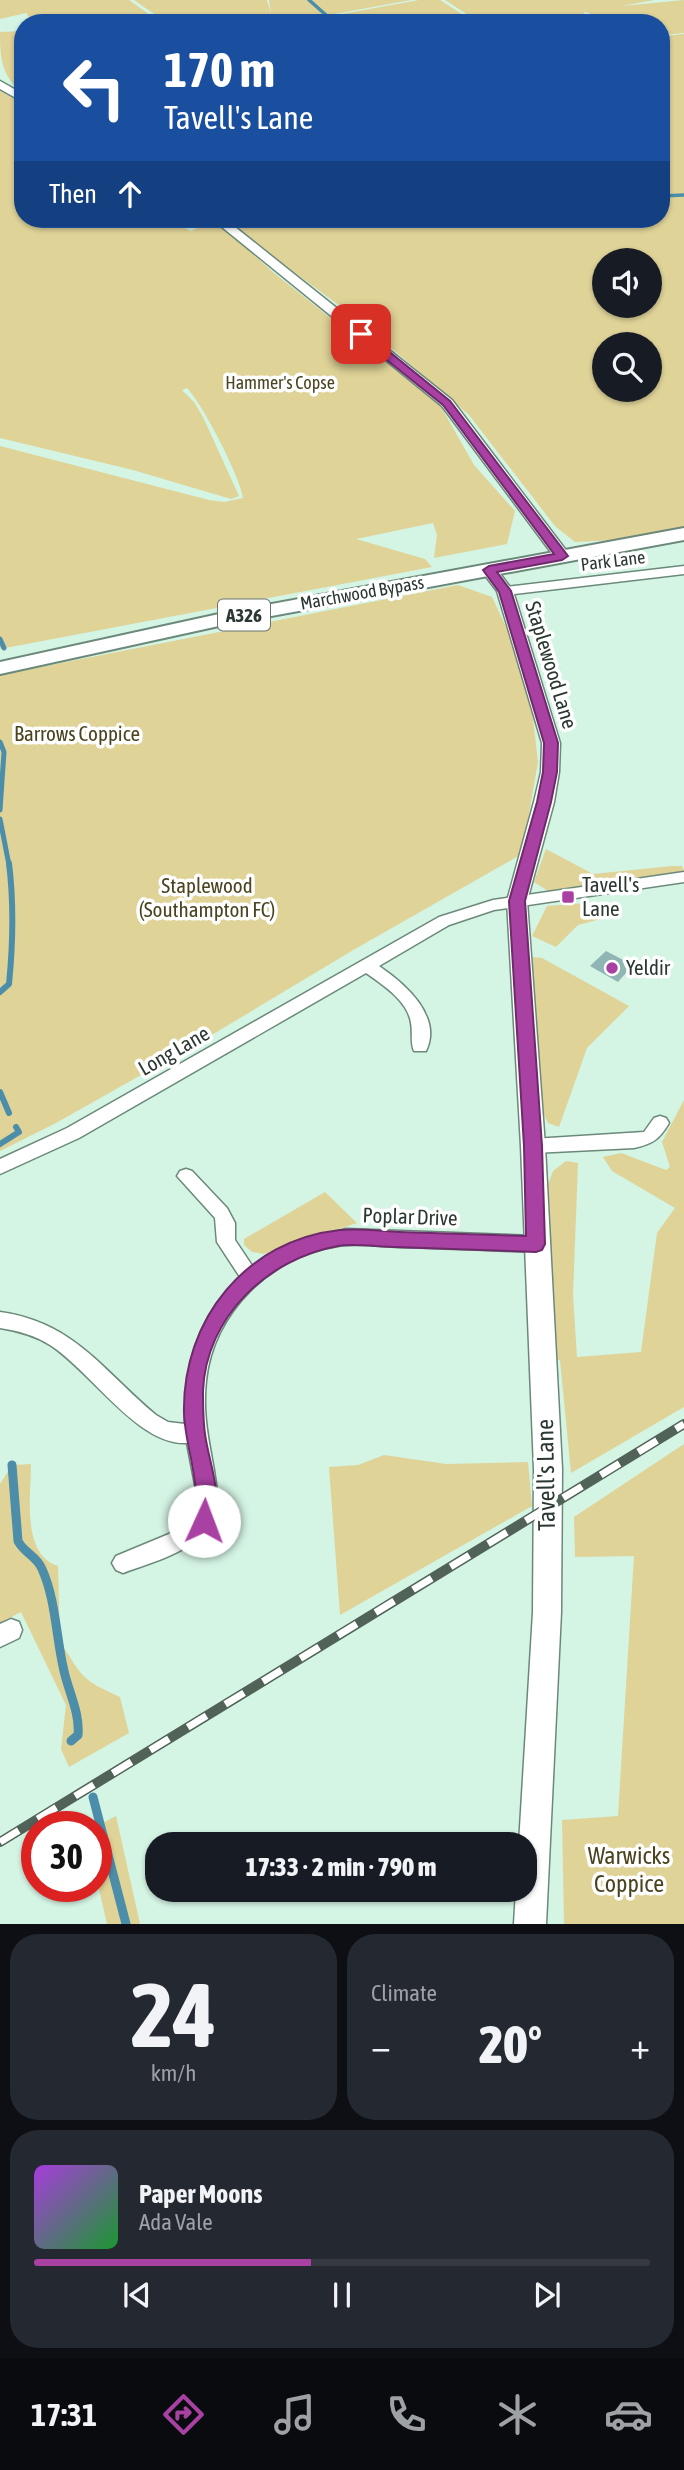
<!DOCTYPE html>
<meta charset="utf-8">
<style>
:root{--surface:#171b24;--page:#242831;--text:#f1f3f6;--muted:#9ea1a6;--line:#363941;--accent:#a941a3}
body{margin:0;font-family:"Asap Condensed",sans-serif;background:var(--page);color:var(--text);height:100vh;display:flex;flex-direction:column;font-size:26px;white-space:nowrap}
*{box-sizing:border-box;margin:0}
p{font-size:23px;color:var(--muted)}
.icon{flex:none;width:38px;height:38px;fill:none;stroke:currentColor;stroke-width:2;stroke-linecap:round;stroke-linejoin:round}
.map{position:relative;height:1924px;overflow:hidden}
.details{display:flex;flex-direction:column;gap:10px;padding:10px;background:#0d0f14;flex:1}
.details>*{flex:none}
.hud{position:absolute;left:14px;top:14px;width:656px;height:214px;border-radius:28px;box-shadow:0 2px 5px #0004;background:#1a4fa0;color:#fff;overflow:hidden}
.buttons{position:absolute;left:592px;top:248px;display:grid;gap:14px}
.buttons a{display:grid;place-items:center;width:70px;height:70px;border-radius:50%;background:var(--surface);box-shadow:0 2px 5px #0004;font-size:35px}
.speed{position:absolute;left:21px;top:1811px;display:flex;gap:14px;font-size:35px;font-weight:700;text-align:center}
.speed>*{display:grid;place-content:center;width:91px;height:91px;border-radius:50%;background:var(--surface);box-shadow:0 2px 5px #0004;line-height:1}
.speed .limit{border:10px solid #d22;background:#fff;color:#111}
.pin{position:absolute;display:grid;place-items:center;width:60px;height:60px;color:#fff;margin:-30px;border-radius:14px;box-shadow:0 4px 10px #0006}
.me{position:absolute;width:77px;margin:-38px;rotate:2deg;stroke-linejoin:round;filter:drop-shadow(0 0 5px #0008)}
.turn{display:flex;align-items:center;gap:24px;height:147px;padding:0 35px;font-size:32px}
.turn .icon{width:91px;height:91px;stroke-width:2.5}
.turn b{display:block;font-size:49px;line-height:60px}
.then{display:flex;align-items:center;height:66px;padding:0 35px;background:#0003;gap:14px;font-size:26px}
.big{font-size:52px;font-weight:800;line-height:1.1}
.details .widget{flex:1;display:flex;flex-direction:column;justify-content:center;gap:10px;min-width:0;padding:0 24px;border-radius:28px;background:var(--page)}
.details .dial{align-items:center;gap:0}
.dial b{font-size:91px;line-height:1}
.song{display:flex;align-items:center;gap:21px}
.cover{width:84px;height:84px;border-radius:10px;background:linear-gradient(135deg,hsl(280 70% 55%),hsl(130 70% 35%))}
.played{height:7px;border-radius:4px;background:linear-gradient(90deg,var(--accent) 45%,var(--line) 45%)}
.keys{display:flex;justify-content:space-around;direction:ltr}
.heat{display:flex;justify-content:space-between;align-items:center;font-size:38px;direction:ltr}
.details .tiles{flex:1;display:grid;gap:10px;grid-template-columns:1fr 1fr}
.widget:last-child{grid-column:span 2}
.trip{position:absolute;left:145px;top:1832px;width:392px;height:70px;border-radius:28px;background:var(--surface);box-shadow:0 2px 5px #0004;font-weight:800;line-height:70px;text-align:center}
.tab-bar{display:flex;height:112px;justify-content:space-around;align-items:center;background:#090b0e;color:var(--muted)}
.tab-bar .icon{width:49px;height:49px}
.tab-bar .active{color:var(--accent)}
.tab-bar b{font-size:32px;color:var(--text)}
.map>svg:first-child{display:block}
</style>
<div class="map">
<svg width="684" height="1924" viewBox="0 0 684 1924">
<rect width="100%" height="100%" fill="#d4f4e4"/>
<g fill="#dfd398" fill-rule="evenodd">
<path d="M0 0H129L161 23H33L26 13 0 19Z"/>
<path d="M134 0H267L271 13 269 0H411L286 23H167Z"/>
<path d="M419 0H440L476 23H292Z"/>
<path d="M445 0H654L622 6 684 0V33L662 35V23H610L586 12 583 13 606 23H480Z"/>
<path d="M23 31V93C1 77 0 57 0 32Z"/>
<path d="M684 34V528L616 540 575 542 555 526 469 415 359 320 256 244 228 219H312L417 227H427V219H662V36ZM604 261H649V306H604ZM604 345H649V390H604Z"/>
<path d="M0 91 23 104V219H167L191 231 215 220 274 273 440 405 474 465 515 511 507 544 434 558 437 535 433 523 356 539 425 559 432 567 0 649V446L209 500 224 502 243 498C240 476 203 405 187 388L182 390 194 402 203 417 239 496 231 499 133 470 0 438Z"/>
<path d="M458 585 492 597 528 674 538 762 522 854 355 949 210 1036 56 1123 0 1151V675Z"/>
<path d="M546 849 593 874 672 866H682L684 871 569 891H548L534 882Z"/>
<path d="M586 903 608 917 578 925 556 947 532 936 547 906Z"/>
<path d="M531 957 542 958 629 1006 587 1048 559 1127 548 1123 542 1110Z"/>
<path d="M684 1100V1407L571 1473 560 1360 553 1361 546 1190 553 1171 566 1161 578 1163 573 1295 577 1357 641 1352 657 1233 675 1208 612 1171 603 1157 621 1153 666 1170 670 1167 662 1142Z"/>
<path d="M325 1192 357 1223 264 1254 252 1252 244 1245V1239Z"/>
<path d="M684 1444V1924H564L562 1820 618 1816 634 1556 575 1557 574 1517Z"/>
<path d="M384 1455 446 1464 528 1462 532 1506 340 1615 329 1467 358 1465Z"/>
<path d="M31 1464C31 1494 21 1555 58 1566L60 1645C69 1652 70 1659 77 1668 87 1683 103 1689 120 1697L129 1733 69 1767 61 1749 66 1705 21 1612 0 1623V1484L12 1465Z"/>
<path d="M116 1816 140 1924H107L96 1876 95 1827Z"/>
</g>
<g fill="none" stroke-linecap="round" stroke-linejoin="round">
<g stroke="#4c8ea9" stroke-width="3.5">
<path d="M309 0 326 15"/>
<path d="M331 18 333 23"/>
<path d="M662 196 684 195"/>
</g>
<g stroke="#4c8ea9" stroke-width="5">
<path d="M0 639 4 648"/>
<path d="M0 742 4 752 0 810"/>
<path d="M0 819 9 865"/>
</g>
<g stroke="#4c8ea9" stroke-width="6">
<path d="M0 992 9 984C13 944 14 904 9 863"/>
<path d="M0 1092 9 1113"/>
<path d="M0 1144 19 1132 16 1127"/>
</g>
<g stroke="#4c8ea9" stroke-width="9">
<path d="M12 1465 18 1541C24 1553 37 1556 42 1569 56 1600 56 1638 64 1671 69 1693 80 1713 78 1735L71 1741"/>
<path d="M93 1797 126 1924"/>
</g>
</g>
<path fill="#8fb5b5" d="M606 951 633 965 618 982 590 966Z"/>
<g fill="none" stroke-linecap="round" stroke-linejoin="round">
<g stroke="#6b897a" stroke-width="3">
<g id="street">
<path d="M684 566V574L505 595 499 591 505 587Z"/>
<path d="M684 872V882L494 910 449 925 379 966C404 983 443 1016 426 1051H414C410 1042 413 1033 411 1023 408 1001 383 985 366 973L79 1138 0 1174V1159L67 1128 439 917 493 900Z"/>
<path d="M660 1116 666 1118 669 1123C659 1140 652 1144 634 1148L533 1153 527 1151 524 1146 527 1141 533 1139 644 1132 654 1118Z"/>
<path d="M186 1169 192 1171 227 1208 235 1223V1240L253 1267 297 1242 346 1229 536 1236 542 1239 545 1244 542 1249 536 1252C490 1250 443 1248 397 1247 378 1246 358 1243 338 1246 271 1256 213 1312 206 1381 201 1427 215 1458 218 1502 212 1548 160 1559 123 1573L116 1570 112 1563 116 1556 169 1534 195 1515 196 1490 187 1443C138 1446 91 1371 50 1345 34 1335 19 1331 0 1328V1312C74 1322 103 1371 156 1415L168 1422 185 1424C184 1367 197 1317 240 1277L217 1242 215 1218 177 1176 180 1171Z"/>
<path d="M11 1619 19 1622 22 1630 19 1638 0 1647V1624Z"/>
</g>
</g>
<g stroke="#6b897a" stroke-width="3">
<g id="secondary">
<path d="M0 81 23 94V102L0 89Z"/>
<path d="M212 219H225L452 400 568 553 570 556 568 559H556L442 406Z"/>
<path d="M489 565 495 567 513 591 560 743 559 772 554 802 527 901 545 1146 562 1469 561 1612 546 1924H514L516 1890H525V1844H519L533 1612 534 1469 521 1146 507 901 534 802 541 772 542 743 497 591 481 570Z"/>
</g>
</g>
<g stroke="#6b897a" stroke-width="4">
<path id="primary" d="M684 528V540L228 624 0 674V662L228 612Z"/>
</g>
<use href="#street" fill="#fff" fill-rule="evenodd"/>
<use href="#secondary" fill="#fff" fill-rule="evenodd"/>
<use href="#primary" fill="#fff" fill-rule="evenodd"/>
<g stroke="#516259" stroke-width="10">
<path id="rail" d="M0 1842 684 1424"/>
</g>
<use href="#rail" stroke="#fff" stroke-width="7" stroke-dasharray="22" stroke-linecap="butt"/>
</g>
<path fill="#a941a3" stroke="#6e2a6a" stroke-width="2" d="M358 332H365L450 401 568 556 562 560 497 572 511 591 558 743 557 772 551 802 525 901 542 1146 545 1244 542 1250 536 1252C489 1250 443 1249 397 1247 378 1247 356 1243 338 1246 267 1259 206 1317 203 1391 203 1405 203 1420 205 1434 209 1465 225 1497 211 1528L204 1531 197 1528C193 1519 196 1512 196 1502 197 1472 185 1443 184 1413 182 1320 246 1240 340 1230 359 1228 380 1231 399 1232 441 1233 484 1235 526 1236L524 1146 509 901 537 802 543 772 544 743 499 592 483 570 489 566 554 554 443 405 358 337Z"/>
<g fill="#a941a3" stroke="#fff" stroke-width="2.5">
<rect x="561" y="890" width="14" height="14" rx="3.5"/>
<circle cx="612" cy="968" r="7"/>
</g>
<g text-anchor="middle" stroke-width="7" stroke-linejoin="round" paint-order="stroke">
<g font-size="18" fill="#4a431f" stroke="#fff">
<text x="280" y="389">Hammer's Copse</text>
</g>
<g font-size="18" fill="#2b3831" stroke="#fff">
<text transform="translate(613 561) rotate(-7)" y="6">Park Lane</text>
<text transform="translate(362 593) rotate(-10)" y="6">Marchwood Bypass</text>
</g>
<rect fill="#fff" stroke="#6b746f" stroke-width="2" x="218" y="599.5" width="52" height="31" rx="5"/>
<g font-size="19" font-weight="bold" fill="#2b3831">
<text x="244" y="622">A326</text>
</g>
<g font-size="21" fill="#2b3831" stroke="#fff">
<text transform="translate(551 665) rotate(73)" y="7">Staplewood Lane</text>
<text transform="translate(174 1051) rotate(-30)" y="7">Long Lane</text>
<text transform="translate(410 1217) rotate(2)" y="7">Poplar Drive</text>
</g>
<g font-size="21" fill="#4a431f" stroke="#fff">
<text x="77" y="741">Barrows Coppice</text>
<text x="207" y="893">Staplewood<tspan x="207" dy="24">(Southampton FC)</tspan></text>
</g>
<g font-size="21" fill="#2b3831" stroke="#fff" text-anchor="start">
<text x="582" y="892">Tavell's<tspan x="582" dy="24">Lane</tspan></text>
<text x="626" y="975">Yeldir</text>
</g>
<g font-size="24" fill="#2b3831" stroke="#fff">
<text transform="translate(546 1475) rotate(-91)" y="8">Tavell's Lane</text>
</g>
<g font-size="24" fill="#4a431f" stroke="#fff">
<text x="629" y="1864">Warwicks<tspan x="629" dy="28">Coppice</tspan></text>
</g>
</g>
</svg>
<div class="buttons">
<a><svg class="icon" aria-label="sound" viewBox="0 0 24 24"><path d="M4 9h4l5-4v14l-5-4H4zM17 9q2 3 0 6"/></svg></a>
<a><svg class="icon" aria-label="search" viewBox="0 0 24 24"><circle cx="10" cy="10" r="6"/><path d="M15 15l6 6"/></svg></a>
</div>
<div class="speed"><div class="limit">30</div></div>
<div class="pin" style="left:361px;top:334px;background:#d93025"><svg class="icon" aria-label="arrive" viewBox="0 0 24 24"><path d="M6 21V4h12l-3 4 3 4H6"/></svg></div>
<svg class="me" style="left:204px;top:1521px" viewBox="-20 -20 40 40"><circle r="19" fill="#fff"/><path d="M0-13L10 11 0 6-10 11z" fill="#a941a3"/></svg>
<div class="trip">17:33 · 2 min · 790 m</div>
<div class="hud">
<div class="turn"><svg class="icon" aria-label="left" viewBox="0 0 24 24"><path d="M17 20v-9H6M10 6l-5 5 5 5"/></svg><div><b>170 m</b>Tavell's Lane</div></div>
<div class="then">Then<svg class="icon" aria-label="ahead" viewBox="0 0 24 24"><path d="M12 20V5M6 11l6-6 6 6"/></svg></div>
</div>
</div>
<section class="details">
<div class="tiles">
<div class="widget dial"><b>24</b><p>km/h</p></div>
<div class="widget"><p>Climate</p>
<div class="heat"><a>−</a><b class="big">20°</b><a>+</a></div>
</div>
<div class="widget">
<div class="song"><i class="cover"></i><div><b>Paper Moons</b><p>Ada Vale</p></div></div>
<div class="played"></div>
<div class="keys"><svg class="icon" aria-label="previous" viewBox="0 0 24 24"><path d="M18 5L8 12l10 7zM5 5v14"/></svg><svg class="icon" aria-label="pause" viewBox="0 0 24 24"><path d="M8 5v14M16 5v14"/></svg><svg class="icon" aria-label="next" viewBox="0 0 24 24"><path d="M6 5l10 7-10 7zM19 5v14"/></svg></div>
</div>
</div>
</section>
<nav class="tab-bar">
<b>17:31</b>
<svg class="icon active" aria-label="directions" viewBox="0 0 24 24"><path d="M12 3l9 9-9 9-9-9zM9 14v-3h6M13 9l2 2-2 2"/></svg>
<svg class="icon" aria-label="music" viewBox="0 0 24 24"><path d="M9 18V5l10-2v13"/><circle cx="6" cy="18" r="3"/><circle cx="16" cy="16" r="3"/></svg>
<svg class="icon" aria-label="phone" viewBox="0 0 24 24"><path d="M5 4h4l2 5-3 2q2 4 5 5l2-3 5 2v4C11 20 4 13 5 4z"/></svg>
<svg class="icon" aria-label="climate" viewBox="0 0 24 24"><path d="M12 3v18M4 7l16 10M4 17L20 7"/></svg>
<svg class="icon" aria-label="car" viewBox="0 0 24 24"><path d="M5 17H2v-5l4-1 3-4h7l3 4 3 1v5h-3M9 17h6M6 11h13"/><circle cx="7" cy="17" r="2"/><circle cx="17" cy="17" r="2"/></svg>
</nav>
